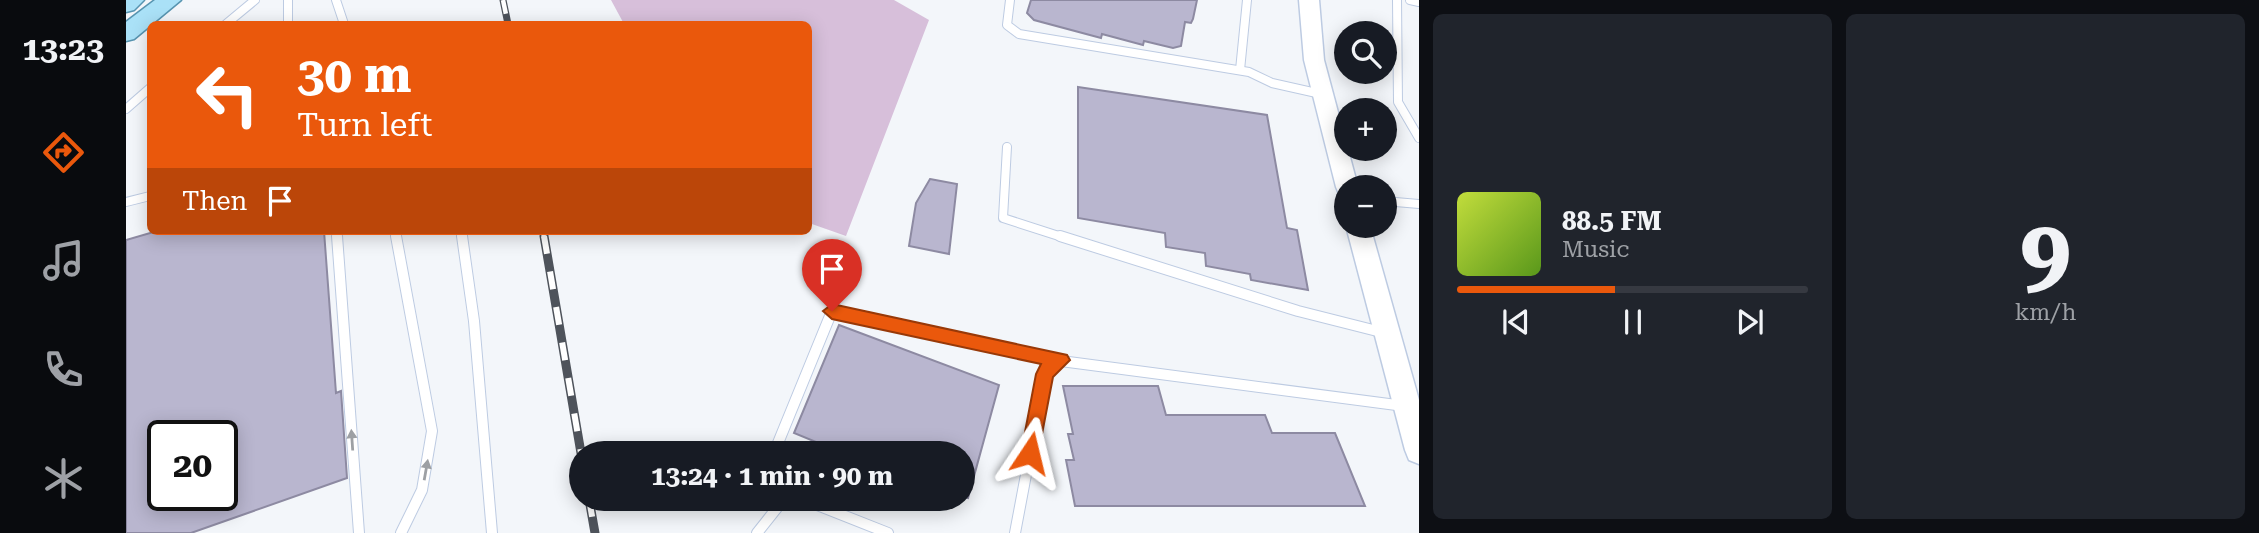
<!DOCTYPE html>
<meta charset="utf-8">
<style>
:root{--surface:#171b24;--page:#20242c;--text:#f1f3f6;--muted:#9ea1a6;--line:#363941;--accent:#ea580c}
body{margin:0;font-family:"Roboto Serif",serif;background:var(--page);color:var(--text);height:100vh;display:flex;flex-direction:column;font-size:26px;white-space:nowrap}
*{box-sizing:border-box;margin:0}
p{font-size:23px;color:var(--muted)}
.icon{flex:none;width:38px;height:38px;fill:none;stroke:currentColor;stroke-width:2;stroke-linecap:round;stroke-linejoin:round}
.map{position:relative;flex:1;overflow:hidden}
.panel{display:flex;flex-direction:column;gap:14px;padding:14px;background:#0d0f14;width:840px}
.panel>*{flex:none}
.banner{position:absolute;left:21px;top:21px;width:665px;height:214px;border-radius:10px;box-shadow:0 4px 18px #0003;background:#ea580c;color:#fff;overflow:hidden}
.buttons{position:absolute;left:1208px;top:21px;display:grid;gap:14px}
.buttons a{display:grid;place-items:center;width:63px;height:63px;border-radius:50%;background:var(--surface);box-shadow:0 4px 18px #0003;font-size:35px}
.speed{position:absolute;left:21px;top:420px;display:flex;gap:14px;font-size:35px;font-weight:700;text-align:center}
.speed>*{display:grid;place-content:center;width:91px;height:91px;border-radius:50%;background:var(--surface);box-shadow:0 4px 18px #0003;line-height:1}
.speed .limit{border:4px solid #111;border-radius:10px;background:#fff;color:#111}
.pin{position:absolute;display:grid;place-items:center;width:60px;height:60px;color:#fff;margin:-72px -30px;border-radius:50% 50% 50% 0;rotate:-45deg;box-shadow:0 0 7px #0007}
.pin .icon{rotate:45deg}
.me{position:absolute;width:77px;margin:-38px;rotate:10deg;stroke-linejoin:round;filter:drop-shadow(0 0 5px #0008)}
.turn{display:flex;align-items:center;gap:24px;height:147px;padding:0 35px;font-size:32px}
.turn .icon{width:91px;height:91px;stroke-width:2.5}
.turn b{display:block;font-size:49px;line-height:60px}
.then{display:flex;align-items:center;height:66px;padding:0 35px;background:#0003;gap:14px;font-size:26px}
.panel .card{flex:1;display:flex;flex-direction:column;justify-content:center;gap:10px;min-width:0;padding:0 24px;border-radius:10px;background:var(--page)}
.panel .dial{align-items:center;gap:0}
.dial b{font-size:91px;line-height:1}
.song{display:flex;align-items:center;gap:21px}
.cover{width:84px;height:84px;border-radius:10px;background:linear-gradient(135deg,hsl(70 70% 55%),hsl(90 70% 35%))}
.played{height:7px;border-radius:4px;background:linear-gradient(90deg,var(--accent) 45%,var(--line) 45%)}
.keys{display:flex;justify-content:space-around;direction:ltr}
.panel .tiles{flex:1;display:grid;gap:14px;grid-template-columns:repeat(2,1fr)}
.trip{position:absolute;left:443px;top:441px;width:406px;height:70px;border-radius:35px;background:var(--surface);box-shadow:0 4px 18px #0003;font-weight:700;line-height:70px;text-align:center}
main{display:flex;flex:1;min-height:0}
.tab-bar{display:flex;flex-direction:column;width:126px;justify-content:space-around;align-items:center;background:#090b0e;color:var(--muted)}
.tab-bar .icon{width:49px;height:49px}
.tab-bar .active{color:var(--accent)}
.tab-bar b{font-size:32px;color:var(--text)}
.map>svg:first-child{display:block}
</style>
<main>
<nav class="tab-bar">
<b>13:23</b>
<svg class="icon active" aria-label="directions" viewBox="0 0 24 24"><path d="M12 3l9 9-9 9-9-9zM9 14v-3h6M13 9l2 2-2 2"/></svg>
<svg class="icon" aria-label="music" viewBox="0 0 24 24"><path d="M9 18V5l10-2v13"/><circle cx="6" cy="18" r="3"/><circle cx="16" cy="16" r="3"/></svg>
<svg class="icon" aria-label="phone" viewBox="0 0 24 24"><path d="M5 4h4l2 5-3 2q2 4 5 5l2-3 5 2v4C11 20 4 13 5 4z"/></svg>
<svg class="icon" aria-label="climate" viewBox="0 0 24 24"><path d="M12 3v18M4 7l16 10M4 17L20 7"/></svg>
</nav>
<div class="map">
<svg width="1293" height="533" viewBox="0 0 1293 533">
<rect width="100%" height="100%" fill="#f3f6fa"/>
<path fill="#d7bfda" d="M485 0H768L803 20 720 236 683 223 682 24H498Z"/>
<g fill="#b9b6cf" stroke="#8d8aa2" stroke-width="2" fill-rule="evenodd">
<path d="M905 0H1071L1067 19 1065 23 1059 22 1055 46 1047 48 1018 41 1017 45 976 34 975 38 908 20 901 13Z"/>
<path d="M952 87 1141 115 1161 228 1171 230 1182 290 1125 280 1124 274 1080 266 1079 253 1040 247 1039 233 952 218Z"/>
<path d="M804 179 831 184 823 254 783 246 790 203Z"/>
<path d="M31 231H198L210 393 215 391 221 478 65 533H0V240ZM37 436H96V495H37Z"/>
<path d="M713 325 873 385 842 498 836 497V453H691L695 444 668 433Z"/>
<path d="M937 386H1032L1040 415H1139L1146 433H1209L1239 506H949L940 460H948L942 434H947Z"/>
</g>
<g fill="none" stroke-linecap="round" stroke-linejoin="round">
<g stroke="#bdcbe2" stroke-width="10">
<g id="lane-far1">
<path d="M162 0V24"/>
<path d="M210 0 218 24"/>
<path d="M884 0 881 25 893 34 1123 72 1146 83 1195 94"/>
<path d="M1271 0 1272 102 1293 138"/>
<path d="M1284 0 1293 2"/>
<path d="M100 24 129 0"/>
<path d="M1114 70 1121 0"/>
<path d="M0 109 24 88"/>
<path d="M881 147 877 218 939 238"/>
<path d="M1258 201 1293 204"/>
<path d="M0 202 24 196"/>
<path d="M211 231V238"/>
<path d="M269 231 270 238"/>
<path d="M335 231 336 238"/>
</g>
</g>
<g stroke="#bdcbe2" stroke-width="12">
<g id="lane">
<path d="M211 236 233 533"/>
<path d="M270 236 306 431 296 490 275 533"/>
<path d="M336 236 348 321 366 533"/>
<path d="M934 236 1172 311 1259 333"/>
<path d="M660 453 652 443 706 311 935 361"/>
<path d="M676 499 762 533"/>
<path d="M631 533 658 499"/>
<path d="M889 533 919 374 924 366 935 361 1278 406"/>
</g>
</g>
<g stroke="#bdcbe2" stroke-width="3">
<g id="secondary">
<path d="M1173 0H1193L1198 60 1232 187H1220V196L1213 194 1210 187 1178 60Z"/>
<path d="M1220 226H1244L1293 400V464L1283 460 1279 450Z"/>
</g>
</g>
<g stroke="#5794b0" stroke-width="3">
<g id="primary">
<path d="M0 0H18L8 10 0 12Z"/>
<path d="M29 0H55L8 39 0 41V22Z"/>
</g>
</g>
<use href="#lane-far1" stroke="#fff" stroke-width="8"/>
<use href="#lane" stroke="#fff" stroke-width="10"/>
<use href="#secondary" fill="#fff" fill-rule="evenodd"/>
<use href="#primary" fill="#aae1f7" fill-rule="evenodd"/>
<g stroke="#4e535b" stroke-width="7">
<g id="rail-far1">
<path d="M377 0 382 24"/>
<path d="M417 231 418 238"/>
</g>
</g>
<g stroke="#4e535b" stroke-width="9">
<g id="rail">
<path d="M418 236 455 453"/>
<path d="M463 499 469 533"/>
</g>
</g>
<use href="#rail-far1" stroke="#fff" stroke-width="4.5" stroke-dasharray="14" stroke-linecap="butt"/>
<use href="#rail" stroke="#fff" stroke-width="6" stroke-dasharray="18" stroke-linecap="butt"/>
</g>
<defs><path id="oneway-solid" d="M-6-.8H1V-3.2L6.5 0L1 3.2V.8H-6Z" transform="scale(1.75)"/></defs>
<g fill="#9da0a4">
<use href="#oneway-solid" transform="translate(226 440) rotate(-94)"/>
<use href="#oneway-solid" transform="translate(300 470) rotate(-80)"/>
</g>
<path fill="#ea580c" stroke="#983908" stroke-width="2" d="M706 304 941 355 944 360 927 377 911 460 904 463 898 460 895 453 910 374 915 364 706 319 697 311Z"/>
</svg>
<div class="buttons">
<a><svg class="icon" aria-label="search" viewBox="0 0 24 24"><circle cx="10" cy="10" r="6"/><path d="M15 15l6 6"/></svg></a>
<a>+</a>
<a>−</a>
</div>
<div class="speed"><div class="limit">20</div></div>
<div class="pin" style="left:706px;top:311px;background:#d93025"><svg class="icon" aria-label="arrive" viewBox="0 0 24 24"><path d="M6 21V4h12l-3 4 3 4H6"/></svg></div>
<svg class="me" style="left:904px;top:453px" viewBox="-20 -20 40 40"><path d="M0-17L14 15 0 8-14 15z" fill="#ea580c" stroke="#fff" stroke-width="4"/></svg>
<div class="trip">13:24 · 1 min · 90 m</div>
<div class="banner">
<div class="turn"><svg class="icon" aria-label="left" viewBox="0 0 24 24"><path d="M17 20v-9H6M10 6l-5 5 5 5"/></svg><div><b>30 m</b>Turn left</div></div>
<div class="then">Then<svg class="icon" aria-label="arrive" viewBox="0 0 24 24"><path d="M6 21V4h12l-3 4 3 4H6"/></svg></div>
</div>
</div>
<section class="panel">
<div class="tiles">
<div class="card">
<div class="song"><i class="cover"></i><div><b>88.5 FM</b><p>Music</p></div></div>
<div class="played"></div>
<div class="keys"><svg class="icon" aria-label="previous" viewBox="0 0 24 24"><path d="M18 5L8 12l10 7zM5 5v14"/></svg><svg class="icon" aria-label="pause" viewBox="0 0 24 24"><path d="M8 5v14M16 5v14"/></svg><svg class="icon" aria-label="next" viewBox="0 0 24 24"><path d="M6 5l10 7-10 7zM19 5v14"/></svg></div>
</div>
<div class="card dial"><b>9</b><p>km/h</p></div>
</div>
</section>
</main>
